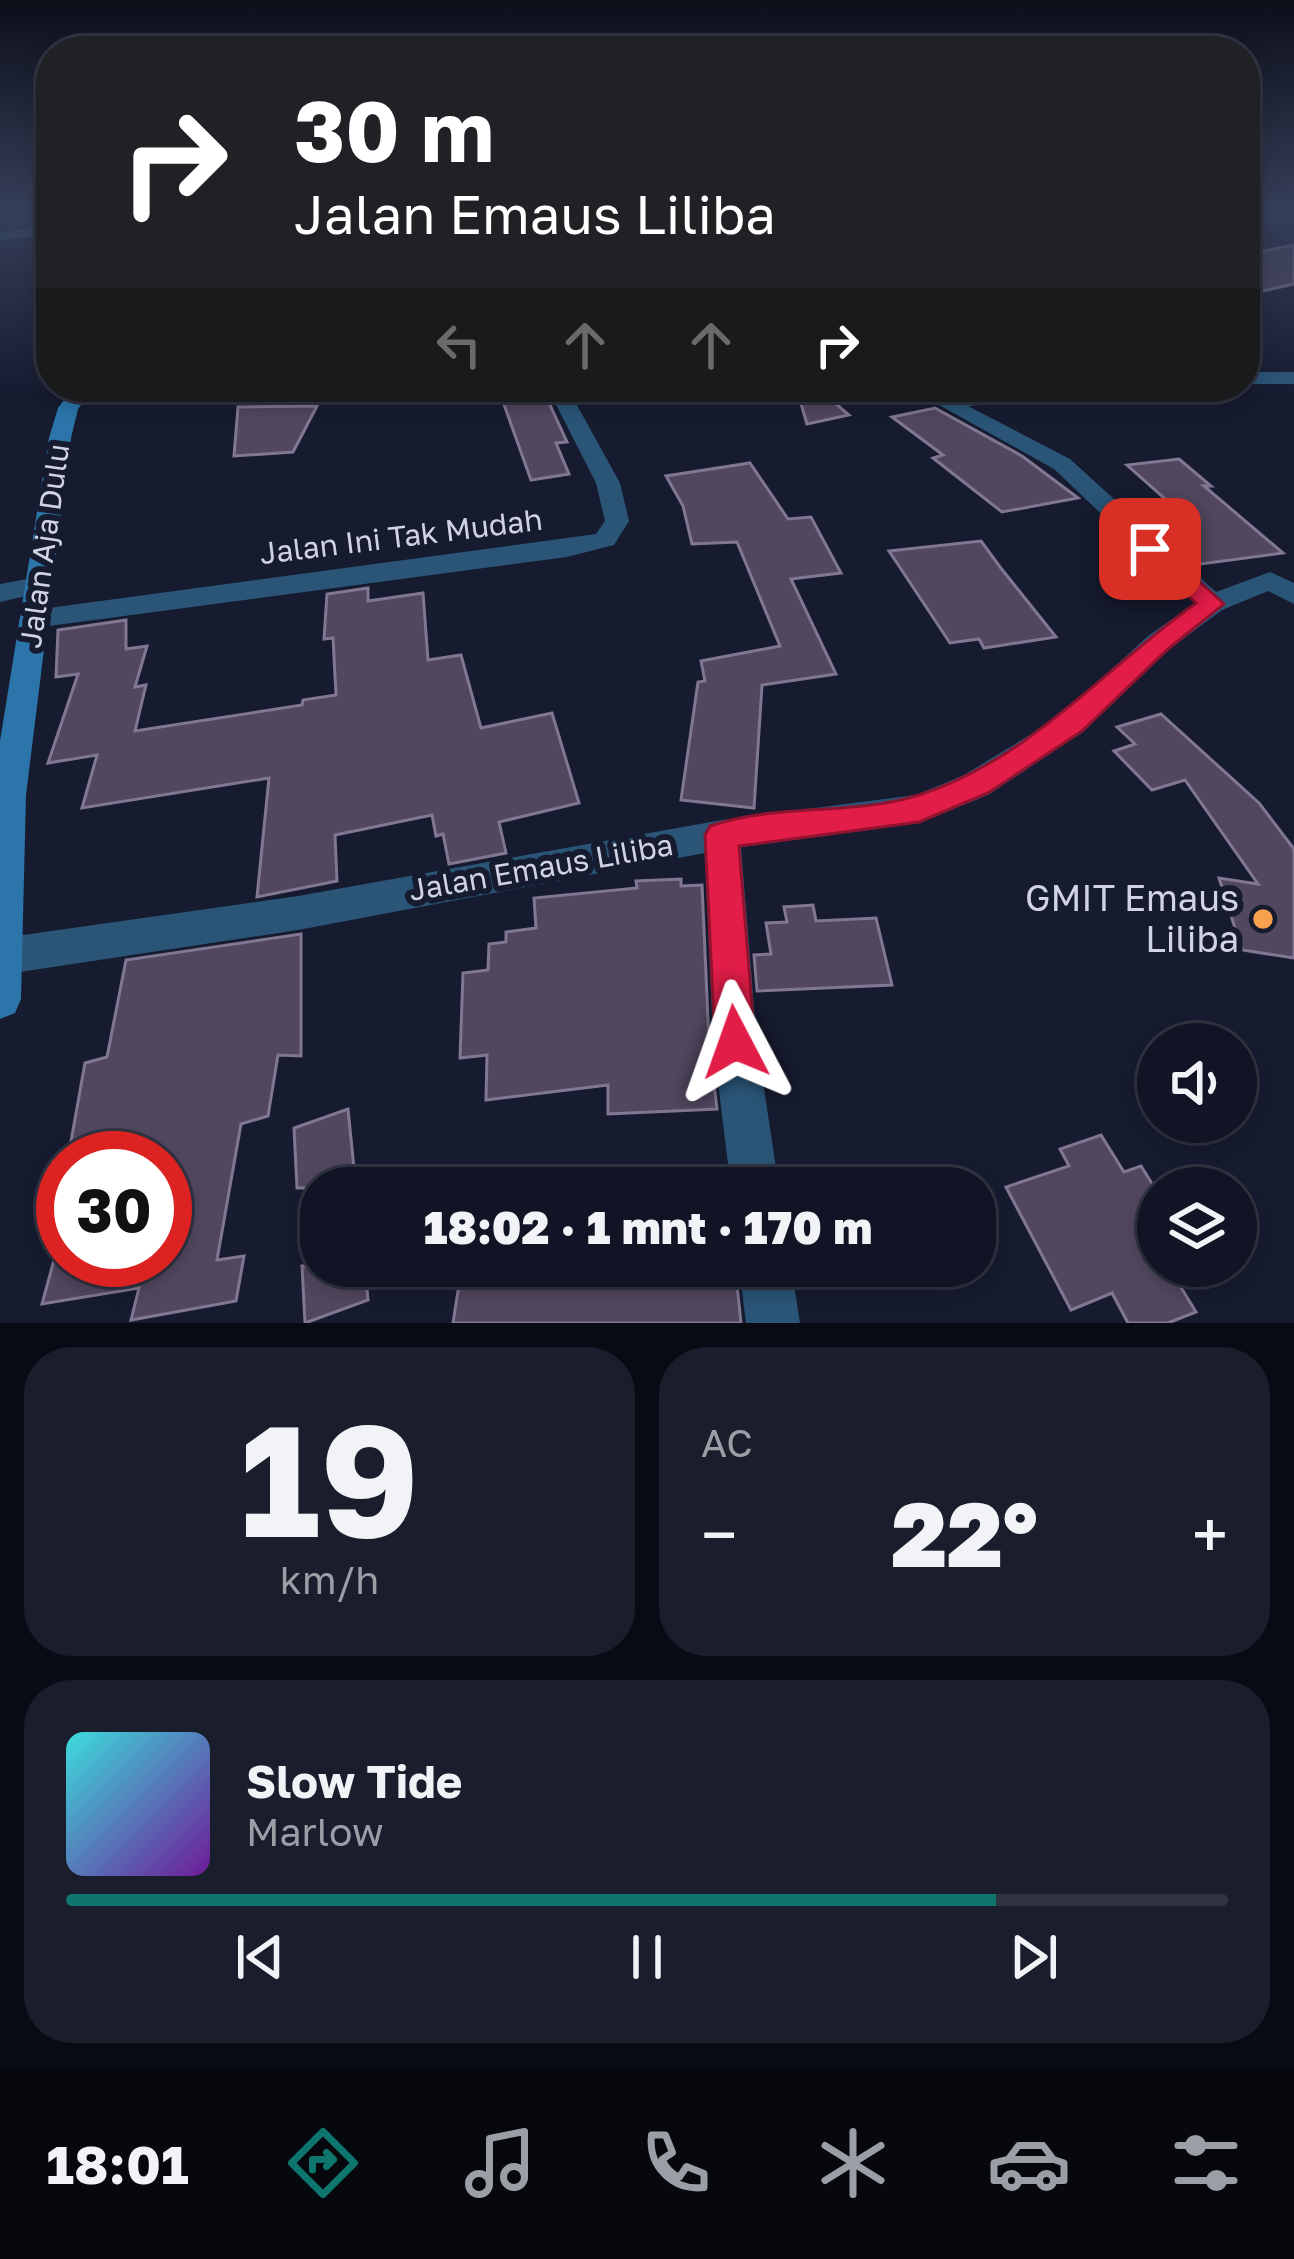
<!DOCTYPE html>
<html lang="id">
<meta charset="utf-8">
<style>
:root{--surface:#101424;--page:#191d2c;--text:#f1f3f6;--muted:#9c9ea6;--line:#303341;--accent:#0f766e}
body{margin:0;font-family:"Golos Text",sans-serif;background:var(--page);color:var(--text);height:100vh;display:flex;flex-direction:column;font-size:45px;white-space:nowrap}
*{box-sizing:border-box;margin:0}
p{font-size:39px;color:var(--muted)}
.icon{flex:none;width:66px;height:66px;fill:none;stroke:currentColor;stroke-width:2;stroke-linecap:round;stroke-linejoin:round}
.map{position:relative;height:1323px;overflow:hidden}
.drawer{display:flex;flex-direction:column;gap:24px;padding:24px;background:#090b14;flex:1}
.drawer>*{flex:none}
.banner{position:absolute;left:36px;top:36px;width:1224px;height:366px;border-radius:48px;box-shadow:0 6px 18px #0003,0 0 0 3px var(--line);background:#202124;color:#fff;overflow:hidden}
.controls{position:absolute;left:1137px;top:1023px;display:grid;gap:24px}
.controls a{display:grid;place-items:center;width:120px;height:120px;border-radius:50%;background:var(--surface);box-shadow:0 6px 18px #0003,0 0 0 3px var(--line);font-size:60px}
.speed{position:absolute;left:36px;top:1131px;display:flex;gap:24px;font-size:60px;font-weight:700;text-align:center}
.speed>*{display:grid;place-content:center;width:156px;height:156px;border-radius:50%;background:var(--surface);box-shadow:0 6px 18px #0003,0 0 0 3px var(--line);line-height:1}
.speed .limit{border:18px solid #d22;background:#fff;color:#111}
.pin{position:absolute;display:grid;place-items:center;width:102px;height:102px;color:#fff;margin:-51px;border-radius:24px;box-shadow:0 6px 18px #0006}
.me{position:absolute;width:132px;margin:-66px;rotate:356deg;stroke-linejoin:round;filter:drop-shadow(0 0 9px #0008)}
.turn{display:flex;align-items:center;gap:42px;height:252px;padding:0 60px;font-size:54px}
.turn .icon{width:156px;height:156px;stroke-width:2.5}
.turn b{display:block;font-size:84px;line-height:102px}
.lanes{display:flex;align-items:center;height:114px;padding:0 60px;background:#0003;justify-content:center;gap:60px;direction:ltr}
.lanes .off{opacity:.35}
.big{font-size:90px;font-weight:800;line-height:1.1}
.drawer .tile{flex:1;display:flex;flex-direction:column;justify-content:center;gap:18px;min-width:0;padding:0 42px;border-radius:48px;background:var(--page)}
.drawer .dial{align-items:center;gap:0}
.dial b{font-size:156px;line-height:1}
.song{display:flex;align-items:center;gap:36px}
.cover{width:144px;height:144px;border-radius:18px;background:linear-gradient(135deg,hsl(180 70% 55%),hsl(280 70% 35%))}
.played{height:12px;border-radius:6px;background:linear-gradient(90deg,var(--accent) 80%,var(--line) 80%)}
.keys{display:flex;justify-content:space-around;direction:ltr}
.heat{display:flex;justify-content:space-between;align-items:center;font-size:66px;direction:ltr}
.drawer .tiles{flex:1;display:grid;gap:24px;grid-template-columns:1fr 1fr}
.tile:last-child{grid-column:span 2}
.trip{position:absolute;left:300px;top:1167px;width:696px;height:120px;border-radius:48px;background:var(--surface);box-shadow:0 6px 18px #0003,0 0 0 3px var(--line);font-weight:800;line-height:120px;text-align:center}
.dock{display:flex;height:192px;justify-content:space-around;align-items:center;background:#06080e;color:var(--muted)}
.dock .icon{width:84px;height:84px}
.dock .on{color:var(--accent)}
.dock b{font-size:54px;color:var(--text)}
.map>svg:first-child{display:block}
</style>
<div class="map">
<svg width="1294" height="1323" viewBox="0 0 1294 1323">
<rect width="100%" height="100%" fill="#161b30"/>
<g fill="#51475f" stroke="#827792" stroke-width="3">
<path d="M1294 245V284L1245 295V255Z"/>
<path d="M796 387H816L849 415 807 424Z"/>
<path d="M545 394 567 442 556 443 569 474 531 480 502 399Z"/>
<path d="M317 406 293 452 234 456 238 407Z"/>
<path d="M935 408 1022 456 1078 498 1002 512 933 458 943 455 892 417Z"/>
<path d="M1179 459 1211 486H1204L1283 553 1193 565 1142 518 1181 513 1127 465Z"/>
<path d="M750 463 788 519 811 517 841 573 791 579 836 674 762 685 754 808 681 800 698 682 705 681 701 661 780 646 737 542 692 544 683 506 666 476Z"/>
<path d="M981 541 1000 567 1056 637 984 648 979 639 950 643 889 551Z"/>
<path d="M368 588V601L423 593 428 660 461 655 481 728 552 713 579 803 499 822 506 853 449 864 443 834 436 836 432 815 335 835 337 881 257 897 269 778 82 808 97 755 48 763 78 674 56 677 58 630 126 620V649L147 646 135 687 146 685 135 731 302 705 303 700 336 695 333 638 324 639 327 594Z"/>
<path d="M1161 714 1259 803 1294 849V958L1242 950 1219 878 1258 884 1185 780 1152 790 1114 751 1135 744 1117 727Z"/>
<path d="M681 879V886L702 885 709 1042 717 1109 608 1114V1085L486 1100 487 1055 460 1058 463 973 488 970 489 944 506 942V932L536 928 534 898 637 888 636 881Z"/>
<path d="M813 905 816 921 876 918 892 985 757 991 754 955 771 954 766 923 787 922 784 907Z"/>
<path d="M301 934V1056L278 1055 268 1116 241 1124 217 1260 244 1256 236 1301 131 1320 139 1288 42 1304 54 1260H165V1158H68L85 1063 107 1057 126 960Z"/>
<path d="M348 1109 356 1188H297L294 1128Z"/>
<path d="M1101 1135 1124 1172 1141 1166 1158 1193V1266H1168L1196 1312 1168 1323H1128L1112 1293 1071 1310 1006 1187 1069 1166 1060 1149Z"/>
<path d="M302 1266H365L368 1300 305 1323Z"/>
<path d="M553 1266H608V1273L735 1266 741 1323H453L460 1278 552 1281Z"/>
</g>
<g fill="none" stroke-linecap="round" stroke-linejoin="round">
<g fill="#2a5577" fill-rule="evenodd">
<path d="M51 227V235L0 240V232Z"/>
<rect x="1245" y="372" width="49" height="12"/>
<path d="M547 387H567L620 483 629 521 614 545 567 557 34 628 20 619 34 610 596 534 605 521 596 483Z"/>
<path d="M907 387H932L948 395 1038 387H1112L1102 393 968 406 1070 459 1216 592 1270 572 1294 583V604L1268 591 1222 610 1168 650 1083 732 988 795 919 823 741 847 757 1042 779 1188H731L713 1042 705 853 298 930 0 975 2 938 298 896 722 820 916 795 964 775 1061 716 1148 636 1195 603 1054 469Z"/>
<path d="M38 577 52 585 48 591 0 602V584Z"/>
<path d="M739 1266H791L800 1323H746Z"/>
</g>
<path fill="#2b75aa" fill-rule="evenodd" d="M74 387H95L78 409 71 438 52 585 26 795 21 999 15 1013 0 1019V741L49 438 58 408Z"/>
</g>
<linearGradient id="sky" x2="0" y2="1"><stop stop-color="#0c0f1a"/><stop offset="0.53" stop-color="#363f59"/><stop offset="1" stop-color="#363f59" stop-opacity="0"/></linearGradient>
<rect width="1294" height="396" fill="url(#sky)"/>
<path fill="#e11d48" stroke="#92132f" stroke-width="3" d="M1150 542 1158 544 1224 604 1168 649 1082 731 988 793 919 822 739 846 755 1042 749 1056 735 1062 721 1056 715 1042 705 835 710 826C776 803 852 816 919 795 1029 760 1105 668 1196 603L1142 554V544Z"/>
<circle fill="#f8a04b" stroke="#161b30" stroke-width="4.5" cx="1263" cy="919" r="12"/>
<g text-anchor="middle" stroke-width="12" stroke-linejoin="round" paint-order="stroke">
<g font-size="30" fill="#cfd3e2" stroke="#161b30">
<text transform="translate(401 537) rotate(-7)" y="10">Jalan Ini Tak Mudah</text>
<text transform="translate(45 546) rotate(-82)" y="10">Jalan Aja Dulu</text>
<text transform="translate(541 868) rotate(-10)" y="10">Jalan Emaus Liliba</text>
</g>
<g font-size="36" fill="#cfd3e2" stroke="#161b30" text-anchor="end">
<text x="1239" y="911">GMIT Emaus<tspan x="1239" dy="41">Liliba</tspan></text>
</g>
</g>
</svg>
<div class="controls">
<a><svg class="icon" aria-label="sound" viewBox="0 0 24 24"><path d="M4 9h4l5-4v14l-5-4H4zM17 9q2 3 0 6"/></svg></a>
<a><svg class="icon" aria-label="layers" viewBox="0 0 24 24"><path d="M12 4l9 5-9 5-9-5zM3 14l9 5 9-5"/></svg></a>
</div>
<div class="speed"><div class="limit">30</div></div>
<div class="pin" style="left:1150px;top:549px;background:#d93025"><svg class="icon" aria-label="arrive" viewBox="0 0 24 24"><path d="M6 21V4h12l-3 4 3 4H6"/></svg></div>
<svg class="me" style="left:735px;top:1042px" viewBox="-20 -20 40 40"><path d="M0-17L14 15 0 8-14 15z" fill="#e11d48" stroke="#fff" stroke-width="4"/></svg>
<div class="trip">18:02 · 1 mnt · 170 m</div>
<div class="banner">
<div class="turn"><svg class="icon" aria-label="right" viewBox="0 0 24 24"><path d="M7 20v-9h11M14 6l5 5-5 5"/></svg><div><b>30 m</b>Jalan Emaus Liliba</div></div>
<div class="lanes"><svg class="icon off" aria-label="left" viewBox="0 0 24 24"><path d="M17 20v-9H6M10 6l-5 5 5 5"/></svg><svg class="icon off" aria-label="ahead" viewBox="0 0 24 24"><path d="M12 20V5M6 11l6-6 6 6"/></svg><svg class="icon off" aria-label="ahead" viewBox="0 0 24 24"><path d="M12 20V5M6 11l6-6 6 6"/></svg><svg class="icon" aria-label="right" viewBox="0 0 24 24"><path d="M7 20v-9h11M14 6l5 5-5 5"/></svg></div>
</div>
</div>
<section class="drawer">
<div class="tiles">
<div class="tile dial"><b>19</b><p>km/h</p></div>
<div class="tile"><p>AC</p>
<div class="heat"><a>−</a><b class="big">22°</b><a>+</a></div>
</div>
<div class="tile">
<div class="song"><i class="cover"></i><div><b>Slow Tide</b><p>Marlow</p></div></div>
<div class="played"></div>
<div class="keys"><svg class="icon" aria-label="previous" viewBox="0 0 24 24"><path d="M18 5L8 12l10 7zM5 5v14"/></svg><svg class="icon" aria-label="pause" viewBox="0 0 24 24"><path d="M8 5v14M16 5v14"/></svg><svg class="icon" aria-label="next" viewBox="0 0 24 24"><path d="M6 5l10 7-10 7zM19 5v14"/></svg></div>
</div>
</div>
</section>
<nav class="dock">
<b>18:01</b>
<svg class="icon on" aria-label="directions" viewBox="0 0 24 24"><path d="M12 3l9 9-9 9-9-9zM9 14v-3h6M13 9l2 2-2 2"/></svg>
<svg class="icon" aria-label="music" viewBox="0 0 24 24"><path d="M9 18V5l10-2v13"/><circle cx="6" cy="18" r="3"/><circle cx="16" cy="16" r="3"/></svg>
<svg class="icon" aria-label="phone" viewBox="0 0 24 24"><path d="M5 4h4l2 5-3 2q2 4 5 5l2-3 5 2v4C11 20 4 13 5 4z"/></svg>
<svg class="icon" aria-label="climate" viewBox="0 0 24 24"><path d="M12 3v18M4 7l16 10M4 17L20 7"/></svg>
<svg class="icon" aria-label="car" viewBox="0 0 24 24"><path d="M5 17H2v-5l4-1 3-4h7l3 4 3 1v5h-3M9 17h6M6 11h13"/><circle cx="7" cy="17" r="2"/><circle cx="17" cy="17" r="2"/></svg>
<svg class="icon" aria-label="filters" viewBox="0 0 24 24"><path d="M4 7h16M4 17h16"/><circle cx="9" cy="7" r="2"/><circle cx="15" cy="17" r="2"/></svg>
</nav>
